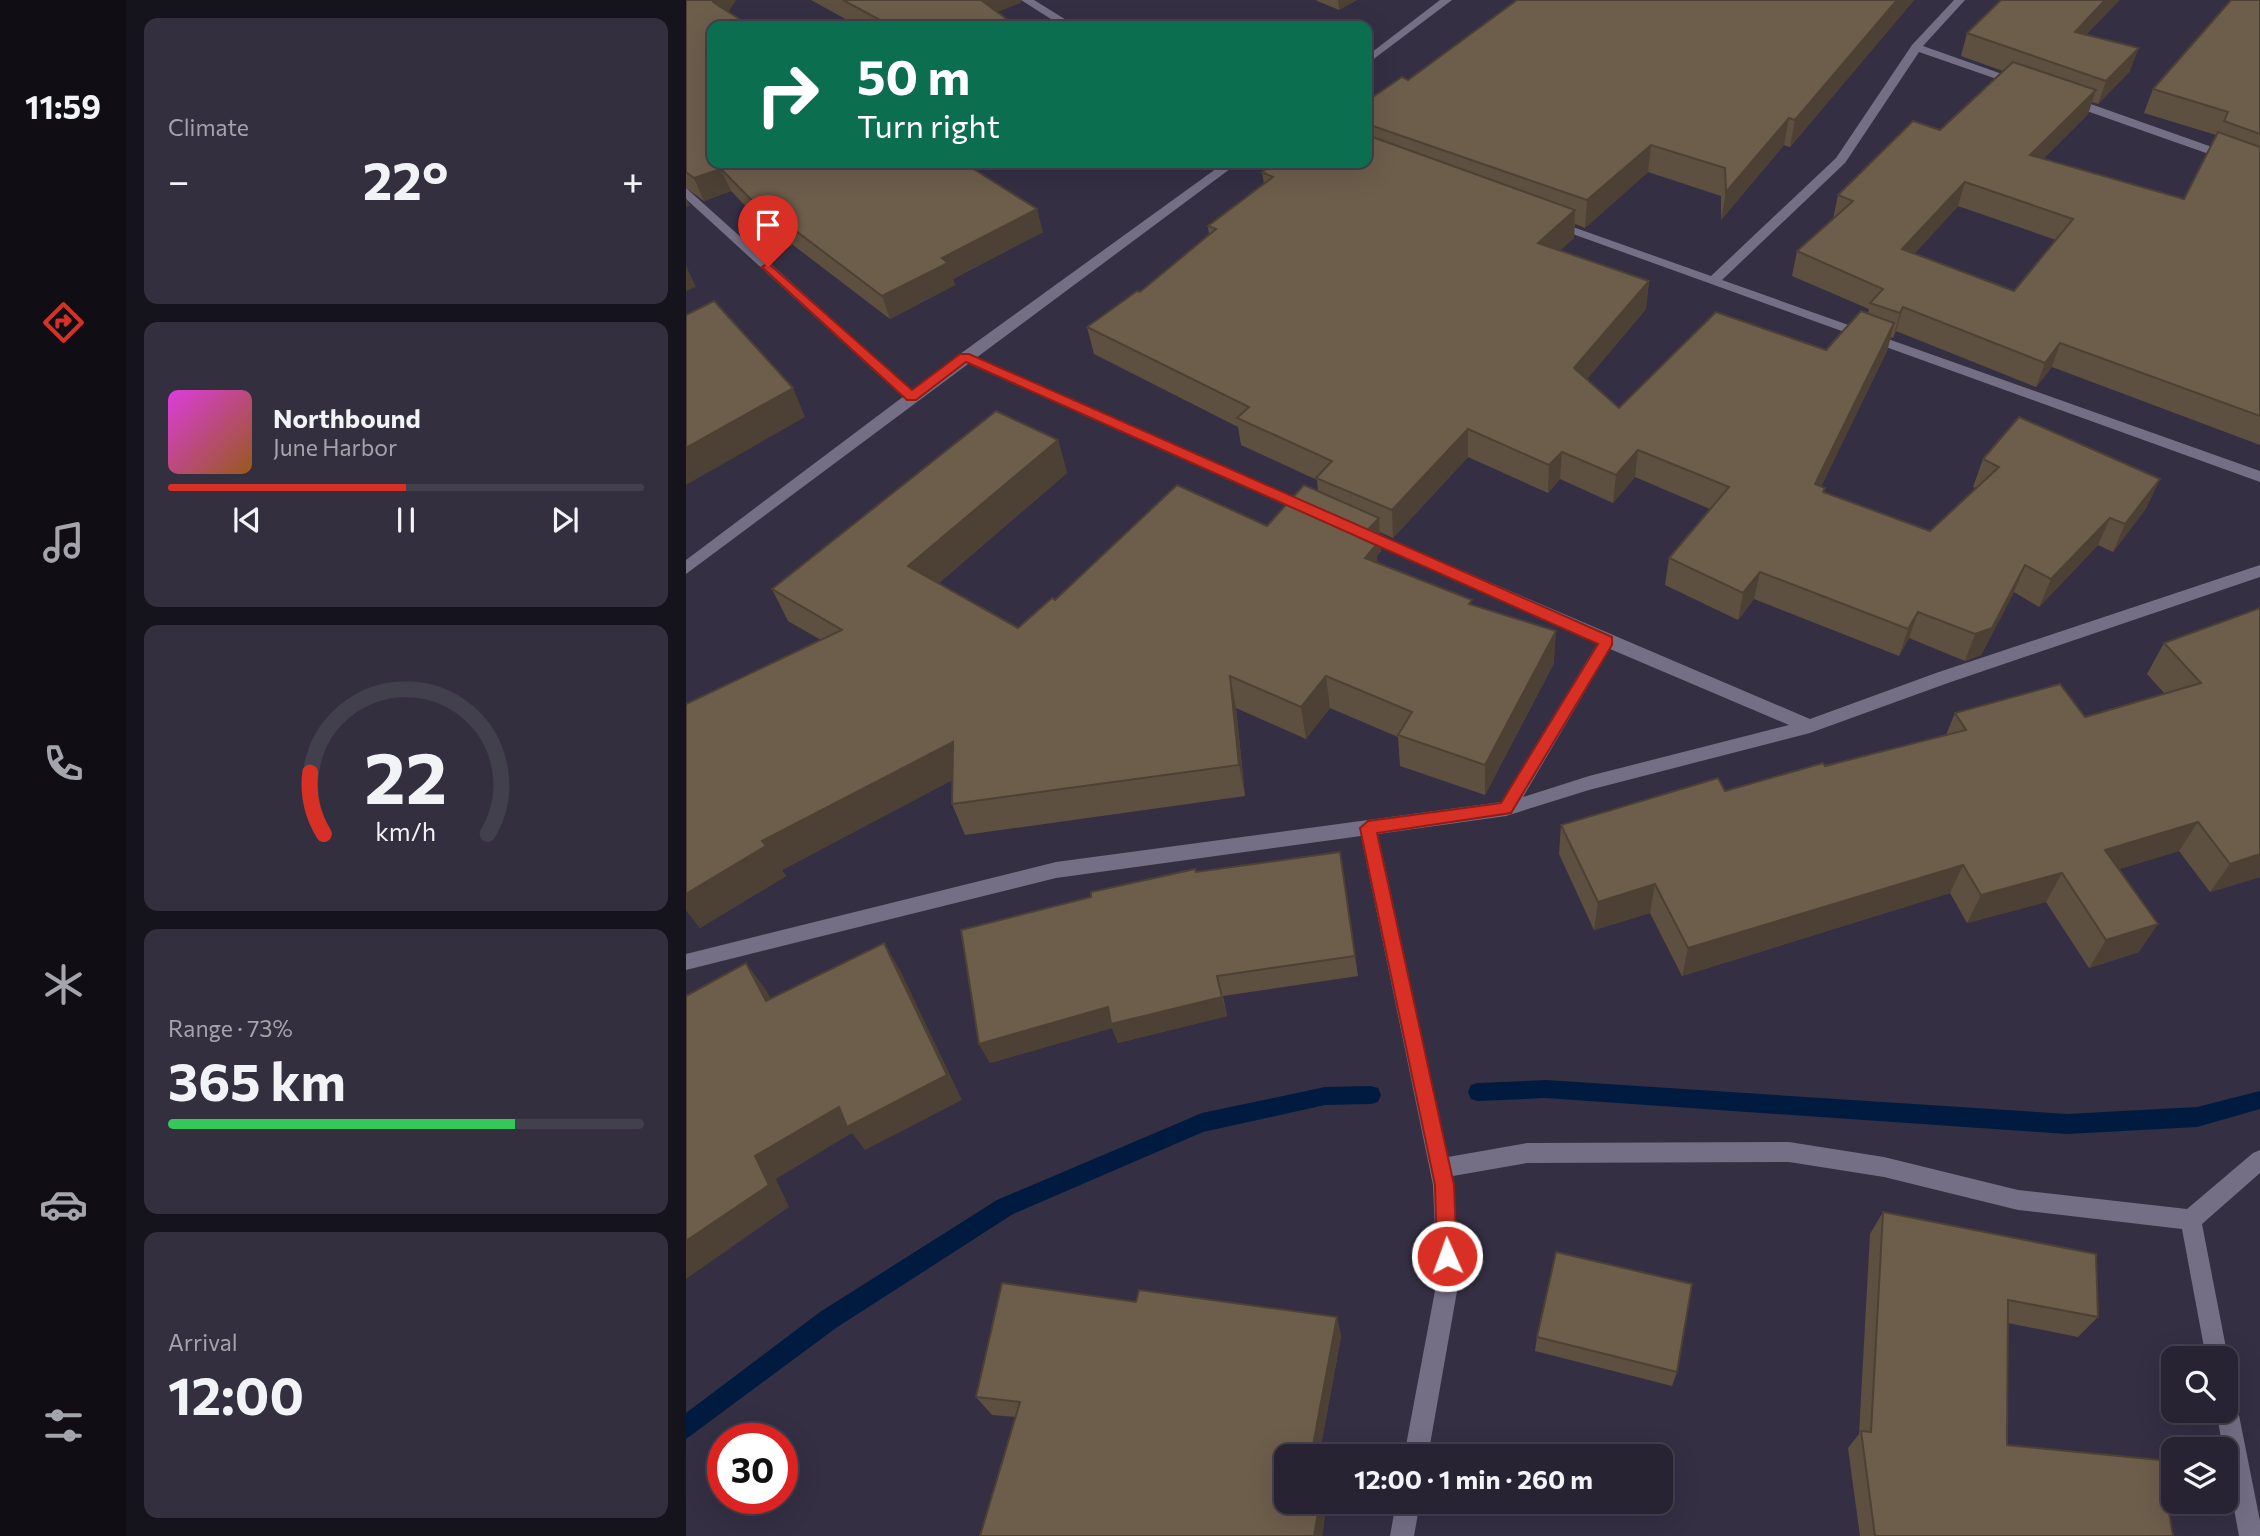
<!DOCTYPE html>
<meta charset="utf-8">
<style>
:root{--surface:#272332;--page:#332f3e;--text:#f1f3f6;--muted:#a4a4ac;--line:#43404d;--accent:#d93025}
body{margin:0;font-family:Commissioner,sans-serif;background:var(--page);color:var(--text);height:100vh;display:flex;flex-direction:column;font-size:26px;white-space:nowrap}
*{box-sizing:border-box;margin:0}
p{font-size:23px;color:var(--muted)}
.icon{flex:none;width:38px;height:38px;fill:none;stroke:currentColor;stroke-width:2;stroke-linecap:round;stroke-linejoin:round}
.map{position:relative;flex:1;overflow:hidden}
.panel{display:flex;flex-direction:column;gap:18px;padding:18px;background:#15131c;width:560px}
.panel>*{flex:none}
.banner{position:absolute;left:21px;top:21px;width:665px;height:147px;border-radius:14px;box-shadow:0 7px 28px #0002,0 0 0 2px var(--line);background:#0b6e4f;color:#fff;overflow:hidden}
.tools{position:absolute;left:1475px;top:1346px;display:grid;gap:14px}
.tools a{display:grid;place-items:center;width:77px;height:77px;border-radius:14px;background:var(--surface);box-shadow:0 7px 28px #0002,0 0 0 2px var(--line);font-size:35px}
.speed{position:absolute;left:21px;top:1423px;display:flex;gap:14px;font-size:35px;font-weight:700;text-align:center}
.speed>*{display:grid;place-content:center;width:91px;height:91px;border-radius:50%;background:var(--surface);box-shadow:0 7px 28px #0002,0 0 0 2px var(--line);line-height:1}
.speed .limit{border:10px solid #d22;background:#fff;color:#111}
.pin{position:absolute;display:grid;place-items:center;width:60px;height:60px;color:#fff;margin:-72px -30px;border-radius:50% 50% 50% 0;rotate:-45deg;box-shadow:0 0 7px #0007}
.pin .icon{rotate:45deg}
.me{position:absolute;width:77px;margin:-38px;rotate:358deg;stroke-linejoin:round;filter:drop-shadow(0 0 5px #0008)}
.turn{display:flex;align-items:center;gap:24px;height:147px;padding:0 35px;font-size:32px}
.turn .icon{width:91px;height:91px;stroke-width:2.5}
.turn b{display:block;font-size:49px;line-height:60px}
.big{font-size:52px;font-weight:700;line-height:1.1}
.panel .widget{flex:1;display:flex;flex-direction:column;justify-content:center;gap:10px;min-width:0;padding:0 24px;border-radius:14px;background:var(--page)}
.panel .dial{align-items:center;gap:0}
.dial svg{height:182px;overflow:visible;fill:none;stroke:var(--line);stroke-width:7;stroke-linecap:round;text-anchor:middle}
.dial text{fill:var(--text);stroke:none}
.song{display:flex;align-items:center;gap:21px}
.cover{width:84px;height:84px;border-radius:10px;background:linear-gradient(135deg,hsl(300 70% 55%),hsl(30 70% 35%))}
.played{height:7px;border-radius:4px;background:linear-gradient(90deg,var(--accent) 50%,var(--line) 50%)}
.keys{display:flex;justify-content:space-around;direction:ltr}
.heat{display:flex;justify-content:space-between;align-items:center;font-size:38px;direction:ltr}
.charge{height:10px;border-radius:5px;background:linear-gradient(90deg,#34c759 73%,var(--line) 0)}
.trip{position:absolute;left:588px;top:1444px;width:399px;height:70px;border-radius:14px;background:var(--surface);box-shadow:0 7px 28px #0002,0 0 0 2px var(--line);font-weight:700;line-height:70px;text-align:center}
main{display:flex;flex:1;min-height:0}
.tab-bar{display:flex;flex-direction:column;width:126px;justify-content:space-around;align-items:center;background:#100e14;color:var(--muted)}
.tab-bar .icon{width:49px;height:49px}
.tab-bar .current{color:var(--accent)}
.tab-bar b{font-size:32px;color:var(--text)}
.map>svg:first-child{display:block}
</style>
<main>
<nav class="tab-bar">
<b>11:59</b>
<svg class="icon current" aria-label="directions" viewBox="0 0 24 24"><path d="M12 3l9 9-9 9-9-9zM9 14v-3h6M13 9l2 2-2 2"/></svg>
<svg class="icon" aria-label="music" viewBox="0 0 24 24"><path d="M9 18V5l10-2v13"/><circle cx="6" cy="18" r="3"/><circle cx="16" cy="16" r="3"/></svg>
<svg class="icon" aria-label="phone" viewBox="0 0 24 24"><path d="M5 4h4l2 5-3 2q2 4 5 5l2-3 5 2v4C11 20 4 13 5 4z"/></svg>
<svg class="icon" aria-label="climate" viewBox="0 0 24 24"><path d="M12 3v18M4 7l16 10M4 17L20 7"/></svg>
<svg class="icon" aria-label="car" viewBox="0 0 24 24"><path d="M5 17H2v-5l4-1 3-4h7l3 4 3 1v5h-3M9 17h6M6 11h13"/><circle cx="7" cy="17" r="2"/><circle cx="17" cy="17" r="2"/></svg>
<svg class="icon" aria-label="filters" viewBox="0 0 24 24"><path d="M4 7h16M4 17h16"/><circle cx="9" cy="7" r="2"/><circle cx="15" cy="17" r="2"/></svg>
</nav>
<section class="panel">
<div class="widget"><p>Climate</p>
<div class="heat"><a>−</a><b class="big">22°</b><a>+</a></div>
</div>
<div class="widget">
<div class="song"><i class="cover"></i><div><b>Northbound</b><p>June Harbor</p></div></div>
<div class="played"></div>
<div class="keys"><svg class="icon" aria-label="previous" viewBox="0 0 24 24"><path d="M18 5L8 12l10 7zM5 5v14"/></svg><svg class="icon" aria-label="pause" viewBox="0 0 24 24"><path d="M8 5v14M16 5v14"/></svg><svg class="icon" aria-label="next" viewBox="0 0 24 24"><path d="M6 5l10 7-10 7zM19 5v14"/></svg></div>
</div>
<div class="widget dial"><svg viewBox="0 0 100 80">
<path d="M14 69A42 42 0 1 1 86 69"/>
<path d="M14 69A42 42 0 0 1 8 42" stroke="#d93025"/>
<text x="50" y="56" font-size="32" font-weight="700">22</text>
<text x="50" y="72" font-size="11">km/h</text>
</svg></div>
<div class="widget"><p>Range · 73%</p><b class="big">365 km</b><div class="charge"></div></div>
<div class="widget"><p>Arrival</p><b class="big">12:00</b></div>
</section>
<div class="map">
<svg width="1574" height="1536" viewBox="0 0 1574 1536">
<rect width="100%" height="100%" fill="#342f43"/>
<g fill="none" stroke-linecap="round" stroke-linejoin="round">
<g fill="#001b3f" fill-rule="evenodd">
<path d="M860 1080 1381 1114 1511 1107 1574 1091V1109L1511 1127 1381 1134 860 1098 792 1101 785 1099 782 1092 785 1085 792 1083Z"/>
<path d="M685 1086 692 1088 695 1095 692 1102 685 1104 639 1105 517 1132 327 1214 150 1328 0 1439V1413L134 1312 311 1200 516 1113 639 1087Z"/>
</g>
<g fill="#746f85" fill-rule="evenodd">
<path d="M335 0H348L390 26H376Z"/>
<path d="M1268 0H1279L1237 46 1336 81V85H1328L1233 52 1159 163 1036 280 1574 471V482L859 224 860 221H870L1025 276 1150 158 1226 45Z"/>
<path d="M1382 96 1574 164V172L1378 103V97Z"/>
<path d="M0 188 230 394V400H220L0 199Z"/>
<path d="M279 353 629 506 632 510 629 514H619L274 360 272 357Z"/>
<path d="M672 526 1124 719 1250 673 1574 565V577L1262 683 1124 733 903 790 820 816 692 834 762 1157 841 1143 1103 1142 1198 1157 1332 1190 1501 1209 1567 1153 1574 1150V1173L1516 1224 1542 1358 1540 1363V1358H1520L1496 1229 1332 1210 1198 1177 1103 1162 841 1163 767 1176 773 1280 742 1456H718L751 1280 747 1185 675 836 370 878 0 970V954L370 862 815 802 911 644 667 535 664 531ZM924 649 1103 725 903 776 837 797Z"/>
<path d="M1540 1394 1548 1397 1551 1405 1574 1521V1536H1553L1540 1466V1449H1537L1530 1410H1540Z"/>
<path d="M710 1502H734L728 1536H704Z"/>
</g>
<g fill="#746f85" fill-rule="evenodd">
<path d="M754 0H766L681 64V56Z"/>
<path d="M538 163H552L0 574V560L274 354Z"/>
</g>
</g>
<g fill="#5e5040" fill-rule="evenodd">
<path d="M0 0 42 12 357 232 267 279 269 285 204 319 107 245 100 248 45 191 18 201 0 188Z"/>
<path d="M125 0H335L334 3 311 12 330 26H172Z"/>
<path d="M629 0H671L653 10Z"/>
<path d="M831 0H1228L1104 147 1098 145 1035 220V196L962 172 899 228 889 224 888 238 874 250 963 281 960 309 901 379 933 408 1140 350 1182 313 1183 309 1106 276 1111 251 1147 219 1152 195 1254 130 1317 71 1275 56 1281 33 1401 35 1444 71 1412 104 1406 102 1402 114 1357 159 1498 199 1530 135 1458 113 1467 89 1574 0V445L1366 367 1350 387 1210 331 1207 338 1205 337 1201 351 1135 486 1138 492 1244 531 1290 488 1287 487 1297 459 1461 507 1427 552 1412 545 1353 607 1328 592 1295 655 1279 661 1223 638 1213 656 1068 599 1052 620 979 585 983 558 1024 509 949 477 927 503 874 479 862 493 782 457 707 538 694 532 695 551 691 556V563L786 605 868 663 799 795 714 766 712 737 644 708 620 739 550 708 559 796 279 835 266 804V780L96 870 100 876 14 928 0 910V704L135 640 102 621 86 589 372 440 381 473 253 583 332 628 369 600 581 526 632 491 631 480 555 445 552 427 408 354 401 327 454 292 523 235 522 226 578 184 576 172 681 163V101L722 80ZM1272 206 1370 240 1328 291 1228 254Z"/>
<path d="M1574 608V877L1524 892 1493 851 1433 869 1453 952 1403 968 1360 902 1281 923 1264 893 996 976 964 913 908 930 873 854 875 825 1039 791 1260 735 1269 713 1399 717 1479 694 1461 674 1478 643Z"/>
<path d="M510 872 669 956 672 976 537 996 541 1016 432 1043 426 1028 304 1063 293 1044Z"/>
<path d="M1197 1212 1412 1317 1392 1337 1322 1323 1321 1445 1487 1536H1174L1162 1448 1173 1434 1184 1234Z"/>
<path d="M450 1302 651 1317 655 1337 633 1456H600L641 1502 636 1536H294L330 1417 306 1415 290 1397Z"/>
<path d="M851 1337 991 1372 986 1386 849 1351Z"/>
</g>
<g fill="#4c4134">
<path d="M28 0H50L35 24 27 2Z"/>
<path d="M292 0H335L334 3 296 18Z"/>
<path d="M652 0H671L653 10Z"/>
<path d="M1211 0H1228L1104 147 1109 120Z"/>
<path d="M1419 0H1434L1381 55 1389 32Z"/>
<path d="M1453 48 1444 71 1412 104 1420 81Z"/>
<path d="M1410 90 1402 114 1337 179 1344 155Z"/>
<path d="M1103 118 1098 145 1035 220 1040 192Z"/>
<path d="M965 145 962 172 899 228 901 200Z"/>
<path d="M35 169 45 191 18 201 8 178Z"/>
<path d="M1279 182 1272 206 1210 274 1216 249Z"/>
<path d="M0 198 4 206 0 207Z"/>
<path d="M351 209 357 232 267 279 269 285 204 319 196 296 256 258Z"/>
<path d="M889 210 888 238 851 271 852 243Z"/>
<path d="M98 222 107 245 100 248 90 225Z"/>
<path d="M0 266 10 287 0 291Z"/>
<path d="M963 281 960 309 887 396 888 368Z"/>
<path d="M1217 307 1210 331 1207 338 1214 313Z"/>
<path d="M1208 323 1201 351 1123 512 1129 484Z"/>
<path d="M1374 343 1366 367 1350 387 1359 363Z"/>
<path d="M107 388 119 417 0 485V448Z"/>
<path d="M782 429V457L707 538 706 510Z"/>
<path d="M372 440 381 473 235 598 222 566Z"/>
<path d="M952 450 949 477 927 503 930 475Z"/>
<path d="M876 452 874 479 862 493 863 465Z"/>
<path d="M1474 479 1461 507 1427 552 1439 524Z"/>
<path d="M693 518 695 551 691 556 692 577 680 568 674 538Z"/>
<path d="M1424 518 1412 545 1353 607 1365 579Z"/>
<path d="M1339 565 1328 592 1295 655 1279 661 1289 634Z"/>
<path d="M1074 572 1068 599 1052 620 1057 593Z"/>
<path d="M1232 612 1223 638 1213 656 1222 629Z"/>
<path d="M870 631 868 663 799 795V765Z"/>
<path d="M544 676 550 708 559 796 553 765Z"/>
<path d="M640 676 644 708 620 739 615 707Z"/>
<path d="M267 742 280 773 96 870 100 876 14 928 0 910V894L76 841Z"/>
<path d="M1512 822 1493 851 1403 878 1419 850Z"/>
<path d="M1574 854V877L1524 892 1544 864Z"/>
<path d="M1277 865 1264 893 996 976 1002 948Z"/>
<path d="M1376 873 1360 902 1281 923 1295 895Z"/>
<path d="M969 884 964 913 908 930 912 902Z"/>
<path d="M1472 924 1453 952 1403 968 1420 940Z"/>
<path d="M198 943 214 970 276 1100 179 1150 166 1133 90 1179 103 1207 0 1279V1241L69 1156Z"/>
<path d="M60 963 80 990 100 1026 80 1001Z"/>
<path d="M531 976 541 1016 432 1043 426 1028 304 1063 293 1044Z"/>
<path d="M651 1317 655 1337 633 1456H625Z"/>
<path d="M634 1502H641L636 1536H628Z"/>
</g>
<g fill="#6d5d4b" stroke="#4c4134" stroke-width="2" fill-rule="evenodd">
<path d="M0 0H28L27 2 64 26H26V163H278L351 209 256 258 262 263 196 296 98 222 90 225 35 169 8 178 0 172Z"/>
<path d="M157 0H295L330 26H205Z"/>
<path d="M831 0H1211L1109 120 1103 118 1040 192 1039 168 965 145 901 200 681 124V101L716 77 722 80Z"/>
<path d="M1315 0H1419L1389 32 1453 48 1420 81 1281 33Z"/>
<path d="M1545 0H1574V134L1538 121 1542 112 1467 89Z"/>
<path d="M1327 62 1410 90 1344 155 1498 199 1532 132 1574 147V416L1374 343 1359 363 1217 307 1214 313 1184 303 1197 289 1111 251 1167 201 1152 195 1227 121 1254 130ZM1279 182 1387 219 1328 291 1216 249Z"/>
<path d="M681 135 889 210 852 243 963 281 888 368 933 408 1030 312 1140 350 1175 311 1208 323 1129 484 1139 488 1137 492 1244 531 1313 467 1297 459 1333 417 1474 479 1439 524 1424 518 1365 579 1339 565 1306 628 1289 634 1232 612 1222 629 1074 572 1057 593 983 558 1043 487 952 450 930 475 876 452 863 465 782 429 706 510 630 478 646 461 551 418 563 407 401 327 451 291 454 292 530 229 522 226 587 177 576 172 590 163H681Z"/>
<path d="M28 301 107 388 0 448V315Z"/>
<path d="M310 411 372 440 222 566 332 628 366 598 369 600 491 485 581 526 618 485 693 518 674 538 690 545 679 558 786 600 783 604 870 631 799 765 712 735 726 712 640 676 615 707 544 676 553 765 266 804 267 742 76 841 80 846 0 894V704L156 630 86 589Z"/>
<path d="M1574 608V854L1544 864 1512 822 1419 850 1472 924 1420 940 1376 873 1295 895 1277 865 1002 948 969 884 912 902 875 825 1032 778 1039 791 1137 763 1139 766 1280 730 1269 713 1374 684 1399 717 1515 683 1478 643Z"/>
<path d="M654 852 669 956 531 976 536 997 425 1024 422 1007 293 1044 275 930 405 897V892L509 869 510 872Z"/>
<path d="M198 943 261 1075 161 1127 153 1107 69 1156 83 1185 0 1241V996L60 963 80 1001Z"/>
<path d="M1197 1212 1410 1254 1412 1317 1322 1300 1321 1445 1474 1460 1487 1536H1189L1175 1431 1185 1432Z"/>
<path d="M870 1252 1006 1284 991 1372 851 1337Z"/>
<path d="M316 1283 450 1302 453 1290 651 1317 625 1456H600V1502H634L628 1536H294L334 1402 290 1397Z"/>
</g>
<path fill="#d93025" stroke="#8d1f18" stroke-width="2" d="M82 263 226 390 274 354H283L926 637V645L825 813 691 833 768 1185 771 1256 768 1263 761 1266 754 1263 751 1256 749 1185 674 828 682 821 815 803 912 644 280 362 230 400H221L78 269 76 267Z"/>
</svg>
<div class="tools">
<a><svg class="icon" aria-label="search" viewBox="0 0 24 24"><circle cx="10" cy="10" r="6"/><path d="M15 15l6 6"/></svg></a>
<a><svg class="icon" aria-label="layers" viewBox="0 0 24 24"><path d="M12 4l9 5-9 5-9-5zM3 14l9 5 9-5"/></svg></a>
</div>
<div class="speed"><div class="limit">30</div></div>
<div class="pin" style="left:82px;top:267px;background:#d93025"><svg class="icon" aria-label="arrive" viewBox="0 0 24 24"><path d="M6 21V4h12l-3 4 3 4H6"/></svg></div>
<svg class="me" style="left:761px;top:1256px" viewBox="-20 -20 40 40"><circle r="17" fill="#d93025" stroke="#fff" stroke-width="3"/><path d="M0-11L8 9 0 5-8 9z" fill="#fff"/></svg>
<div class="trip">12:00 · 1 min · 260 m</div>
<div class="banner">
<div class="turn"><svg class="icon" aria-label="right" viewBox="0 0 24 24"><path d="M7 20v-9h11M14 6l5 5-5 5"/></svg><div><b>50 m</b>Turn right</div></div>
</div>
</div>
</main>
